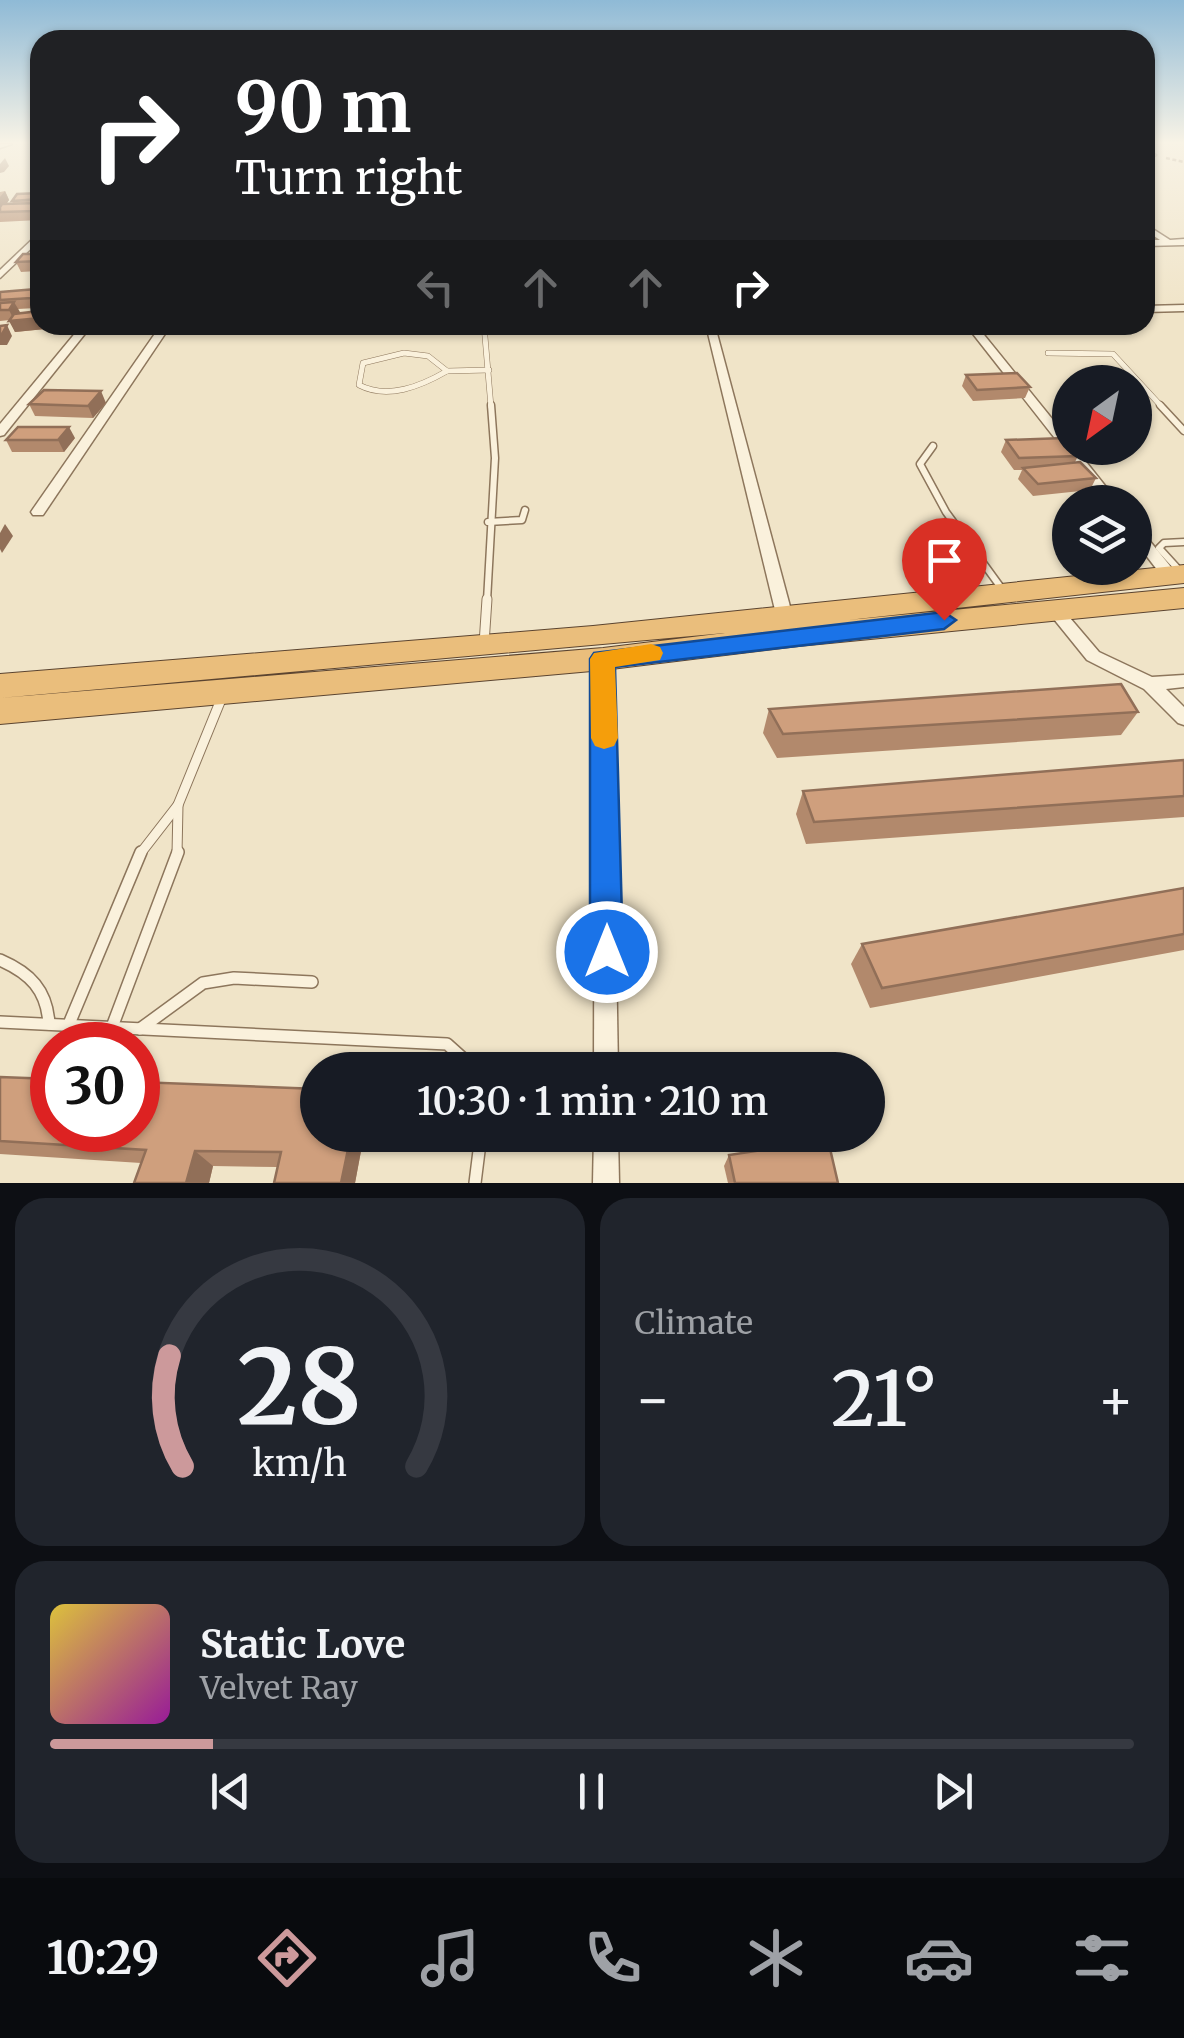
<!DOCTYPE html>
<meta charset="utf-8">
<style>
:root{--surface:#171b24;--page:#20242c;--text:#f1f3f6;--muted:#9ea1a6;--line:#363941;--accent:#cc999b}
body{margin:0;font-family:Merriweather,serif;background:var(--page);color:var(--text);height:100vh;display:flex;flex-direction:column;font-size:38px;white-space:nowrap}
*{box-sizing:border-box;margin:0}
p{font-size:32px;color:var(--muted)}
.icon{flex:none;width:55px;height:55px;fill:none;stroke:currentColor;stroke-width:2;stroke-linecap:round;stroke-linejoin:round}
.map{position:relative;height:1183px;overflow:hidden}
.details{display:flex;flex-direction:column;gap:15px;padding:15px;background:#0d0f14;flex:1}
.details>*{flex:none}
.banner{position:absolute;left:30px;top:30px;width:1125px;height:305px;border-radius:30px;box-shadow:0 2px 8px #0004;background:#202124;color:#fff;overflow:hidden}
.needle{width:65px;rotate:213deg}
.tools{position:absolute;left:1052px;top:365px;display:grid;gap:20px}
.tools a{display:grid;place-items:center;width:100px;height:100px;border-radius:50%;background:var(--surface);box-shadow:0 2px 8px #0004;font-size:50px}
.speed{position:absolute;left:30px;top:1022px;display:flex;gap:20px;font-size:50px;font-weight:700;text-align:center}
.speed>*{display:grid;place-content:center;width:130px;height:130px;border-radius:50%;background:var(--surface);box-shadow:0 2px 8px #0004;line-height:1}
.speed .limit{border:15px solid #d22;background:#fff;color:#111}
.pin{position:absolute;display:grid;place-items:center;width:85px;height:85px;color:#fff;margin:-102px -42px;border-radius:50% 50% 50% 0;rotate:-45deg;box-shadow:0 0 10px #0007}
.pin .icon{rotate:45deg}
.me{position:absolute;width:110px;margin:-55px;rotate:0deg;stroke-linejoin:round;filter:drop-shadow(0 0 8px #0008)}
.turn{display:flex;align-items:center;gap:35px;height:210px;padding:0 40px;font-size:45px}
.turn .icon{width:130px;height:130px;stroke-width:2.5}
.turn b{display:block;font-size:70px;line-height:85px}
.lanes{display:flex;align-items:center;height:95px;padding:0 40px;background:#0003;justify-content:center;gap:50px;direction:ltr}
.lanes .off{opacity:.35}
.big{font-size:75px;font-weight:600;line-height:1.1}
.details .tile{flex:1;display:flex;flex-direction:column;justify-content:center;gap:15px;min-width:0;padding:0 35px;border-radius:30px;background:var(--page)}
.details .dial{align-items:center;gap:0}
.dial svg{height:260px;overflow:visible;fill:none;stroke:var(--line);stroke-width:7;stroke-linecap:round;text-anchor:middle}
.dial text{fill:var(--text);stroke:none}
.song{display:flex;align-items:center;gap:30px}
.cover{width:120px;height:120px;border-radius:15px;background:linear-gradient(135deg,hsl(50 70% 55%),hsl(300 70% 35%))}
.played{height:10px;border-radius:5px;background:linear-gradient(90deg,var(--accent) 15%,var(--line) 15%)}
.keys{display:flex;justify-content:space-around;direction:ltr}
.heat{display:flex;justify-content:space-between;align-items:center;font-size:55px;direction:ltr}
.details .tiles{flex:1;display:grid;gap:15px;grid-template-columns:1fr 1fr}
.tile:last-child{grid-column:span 2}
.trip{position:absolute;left:300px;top:1052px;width:585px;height:100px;border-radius:50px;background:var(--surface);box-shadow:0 2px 8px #0004;font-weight:600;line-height:100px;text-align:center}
.tab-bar{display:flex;height:160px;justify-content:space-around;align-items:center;background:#090b0e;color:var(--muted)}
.tab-bar .icon{width:70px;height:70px}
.tab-bar .on{color:var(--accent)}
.tab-bar b{font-size:45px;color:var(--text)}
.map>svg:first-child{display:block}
</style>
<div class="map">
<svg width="1184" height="1183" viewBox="0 0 1184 1183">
<rect width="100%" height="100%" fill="#f0e4c8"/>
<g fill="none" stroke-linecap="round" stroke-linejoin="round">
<g stroke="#8d765c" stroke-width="6">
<g id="service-far3">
<path d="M484 325 491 407"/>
<path d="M404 353 428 356 447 371C421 386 388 400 359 385L363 363Z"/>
<path d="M1048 353 1113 354 1162 407"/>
<path d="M447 371 489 370"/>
</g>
</g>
<g stroke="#8d765c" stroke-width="9">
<g id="service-far2">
<path d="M1160 405 1184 431"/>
<path d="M933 446 920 464 946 512 1002 589"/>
<path d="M488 522 522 520 525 510"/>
<path d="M1180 571 1159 548 1164 543 1184 542"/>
<path d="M487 601 495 458 491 405"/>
</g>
</g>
<g stroke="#8d765c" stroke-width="11">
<g id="service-far1">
<path d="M484 644 487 599"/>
<path d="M140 854 178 805 222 697"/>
<path d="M177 854 178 805"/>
</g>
</g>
<g stroke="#8d765c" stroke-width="14">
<g id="service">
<path d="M0 960C30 973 47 990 49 1024"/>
<path d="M0 1022 447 1044 476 1070"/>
<path d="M69 1024 141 852"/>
<path d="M112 1027 178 852"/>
<path d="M140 1029 203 983 234 978 312 982"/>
<path d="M475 1183 481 1135"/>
</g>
</g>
<g stroke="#8d765c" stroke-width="3">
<g id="minor">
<path d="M0 144H12L0 148Z"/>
<path d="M1145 151 1154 154 1156 155 1152 157 1145 155Z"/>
<path d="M1145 224 1170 240 1184 239V245L1145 246V240H1160L1145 230Z"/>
<path d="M40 232V240L0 278V270Z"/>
<path d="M1184 305V311L1145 312V306Z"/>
<path d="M82 325H92L4 435 0 436V424Z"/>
<path d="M161 325H171L43 515H33L31 512 33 509Z"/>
<path d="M706 325 715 326 792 614 784 620 776 614Z"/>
<path d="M966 325H976L1070 441V448H1075L1118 502H1105Z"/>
<path d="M1135 528 1140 529 1175 572 1177 576 1175 580H1165L1135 541Z"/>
<path d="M1054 604 1059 605 1099 652 1152 677 1184 675V687L1166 689 1184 707V725L1178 723 1144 689 1087 660 1049 613 1046 609Z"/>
<path d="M603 653 609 655 611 659 618 1070H594L595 659 597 655Z"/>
<path d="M594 1135H618L619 1183H593Z"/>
</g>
</g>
<g stroke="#5b4430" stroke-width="2">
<path id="trunk" d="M1184 565V583L848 620 1184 588V608L799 646 603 670 0 724V698L603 648 725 633 0 698V674L593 626Z"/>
</g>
<path stroke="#8d765c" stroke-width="2.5" stroke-dasharray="4 2.5" stroke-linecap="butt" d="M1166 158 1184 162"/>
<use href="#service-far3" stroke="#faf1dc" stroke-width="5"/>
<use href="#service-far2" stroke="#faf1dc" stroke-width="6"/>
<use href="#service-far1" stroke="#faf1dc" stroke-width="9"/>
<use href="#service" stroke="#faf1dc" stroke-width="11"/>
<use href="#minor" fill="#faf1dc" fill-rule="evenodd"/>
<use href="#trunk" fill="#eabe7c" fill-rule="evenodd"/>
</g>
<g fill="#b2896c">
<path d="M5 191 9 200 6 204H13L12 201 40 193V219L39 220 0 222V192Z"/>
<path d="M40 236V253H37L32 243Z"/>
<path d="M40 254V281H35L33 276 37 271 21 272 16 262Z"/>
<path d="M0 292 40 295V303L36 308 18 309 19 313 40 325H66L65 327 15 332 10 320 0 321Z"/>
<path d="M97 325H155L149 331 100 332Z"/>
<path d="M966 375 1030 387 1025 398 973 401 962 386Z"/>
<path d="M106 403 93 418 35 416 29 404Z"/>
<path d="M75 438 64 452H12L6 440Z"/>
<path d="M1006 440 1078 456 1075 462 1096 478 1090 490 1033 496 1018 479 1022 470H1014L1001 452Z"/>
<path d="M769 709 1138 712 1121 735 777 758 763 733Z"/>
<path d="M1184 760V817L806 844 796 814 803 791Z"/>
<path d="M1184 888V950L870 1008 851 964 862 944Z"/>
<path d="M0 1077 364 1135 355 1183H274L277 1167 213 1166 209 1183H134L141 1163 0 1154Z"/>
<path d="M729 1155 838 1183H728L724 1166Z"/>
</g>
<g fill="#916f58">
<path d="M5 158 9 166 4 172 0 173V164Z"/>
<path d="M5 191 9 200 5 206H0V197Z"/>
<path d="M40 205V219L39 220 35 211Z"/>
<path d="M37 289 40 295V303L36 308 31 298Z"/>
<path d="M14 302 20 312 14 320 9 310Z"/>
<path d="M40 318V325H66L65 327 15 332 9 321Z"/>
<path d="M7 325 12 336 7 345H0V334Z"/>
<path d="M101 391 106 403 93 418 88 406Z"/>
<path d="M69 427 75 438 64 452 58 440Z"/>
<path d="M5 524 13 536 2 553 0 549V533Z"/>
<path d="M351 1135H364L355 1183H341Z"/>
<path d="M195 1151 213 1166 209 1183H186Z"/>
</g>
<g fill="#cf9f7d" stroke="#916f58" stroke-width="2.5">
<path d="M40 193V199L12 201 17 194Z"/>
<path d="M40 203 35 211 0 212V207L2 204Z"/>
<path d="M23 254H40V261L16 262Z"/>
<path d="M37 289 31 298 0 300V292Z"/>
<path d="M14 302 9 310H0V303Z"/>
<path d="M40 311V318L9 321 14 314Z"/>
<path d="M7 325 2 334H0V326Z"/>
<path d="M1017 373 1030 387 977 390 966 375Z"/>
<path d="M44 390 101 391 88 406 29 404Z"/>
<path d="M18 427H69L58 440H6Z"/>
<path d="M1064 438 1078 456 1019 458 1006 440Z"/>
<path d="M1080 462 1096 478 1038 484 1023 468Z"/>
<path d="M1121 684 1138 712 783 734 769 709Z"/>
<path d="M1184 760V796L814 822 803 791Z"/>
<path d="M1184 888V934L882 988 862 944Z"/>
<path d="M0 1077 52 1079V1130H138V1082L318 1089V1135H351L341 1183H274L281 1152 195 1151 186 1183H134L146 1150 0 1141Z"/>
<path d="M828 1140 838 1183H735L729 1155Z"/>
</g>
<linearGradient id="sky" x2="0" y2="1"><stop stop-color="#8fbad6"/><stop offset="0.46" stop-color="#f8f3e6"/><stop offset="1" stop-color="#f8f3e6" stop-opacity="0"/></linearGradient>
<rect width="1184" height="310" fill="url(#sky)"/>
<path fill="#1a73e8" stroke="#114b97" stroke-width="2.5" d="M944 612 956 620 944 629 615 667 623 952 618 964 607 969 595 964 590 952V659L594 653Z"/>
<path fill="#f59e0b" d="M651 644 660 647 663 653 660 660 615 667 618 738 614 746 604 749 595 746 591 738 590 659 594 653Z"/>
</svg>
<div class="tools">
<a><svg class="needle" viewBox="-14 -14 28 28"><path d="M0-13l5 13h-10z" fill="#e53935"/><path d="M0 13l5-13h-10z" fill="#9ea1a6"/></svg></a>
<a><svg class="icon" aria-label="layers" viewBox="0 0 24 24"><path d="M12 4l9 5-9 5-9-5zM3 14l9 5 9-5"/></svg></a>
</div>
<div class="speed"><div class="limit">30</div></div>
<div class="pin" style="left:944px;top:620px;background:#d93025"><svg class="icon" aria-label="arrive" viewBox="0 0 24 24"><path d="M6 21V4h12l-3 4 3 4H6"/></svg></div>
<svg class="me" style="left:607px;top:952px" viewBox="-20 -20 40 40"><circle r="17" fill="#1a73e8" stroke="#fff" stroke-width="3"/><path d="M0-11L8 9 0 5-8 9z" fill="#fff"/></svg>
<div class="trip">10:30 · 1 min · 210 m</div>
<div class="banner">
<div class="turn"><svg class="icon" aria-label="right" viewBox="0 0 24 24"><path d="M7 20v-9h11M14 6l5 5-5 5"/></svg><div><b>90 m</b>Turn right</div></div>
<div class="lanes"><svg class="icon off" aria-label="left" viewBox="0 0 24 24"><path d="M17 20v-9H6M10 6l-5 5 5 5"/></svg><svg class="icon off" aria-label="ahead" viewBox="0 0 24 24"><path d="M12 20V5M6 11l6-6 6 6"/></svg><svg class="icon off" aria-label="ahead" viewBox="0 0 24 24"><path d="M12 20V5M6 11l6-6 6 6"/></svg><svg class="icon" aria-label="right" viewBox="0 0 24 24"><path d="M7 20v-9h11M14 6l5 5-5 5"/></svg></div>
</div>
</div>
<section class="details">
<div class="tiles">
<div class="tile dial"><svg viewBox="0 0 100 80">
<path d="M14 69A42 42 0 1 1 86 69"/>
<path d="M14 69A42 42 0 0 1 10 35" stroke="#cc999b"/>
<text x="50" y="56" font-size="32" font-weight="700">28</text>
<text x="50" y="72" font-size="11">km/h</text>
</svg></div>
<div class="tile"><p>Climate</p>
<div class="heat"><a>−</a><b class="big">21°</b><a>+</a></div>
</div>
<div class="tile">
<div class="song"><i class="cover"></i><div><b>Static Love</b><p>Velvet Ray</p></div></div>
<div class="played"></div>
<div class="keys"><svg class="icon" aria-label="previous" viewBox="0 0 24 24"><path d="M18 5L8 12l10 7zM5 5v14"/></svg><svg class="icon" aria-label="pause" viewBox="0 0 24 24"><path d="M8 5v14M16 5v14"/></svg><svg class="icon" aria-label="next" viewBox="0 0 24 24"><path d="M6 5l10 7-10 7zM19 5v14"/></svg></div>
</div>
</div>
</section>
<nav class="tab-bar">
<b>10:29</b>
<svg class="icon on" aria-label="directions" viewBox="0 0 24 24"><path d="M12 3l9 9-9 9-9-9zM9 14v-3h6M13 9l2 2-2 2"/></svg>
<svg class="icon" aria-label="music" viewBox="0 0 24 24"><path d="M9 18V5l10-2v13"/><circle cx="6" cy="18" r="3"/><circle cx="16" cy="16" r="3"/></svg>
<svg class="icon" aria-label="phone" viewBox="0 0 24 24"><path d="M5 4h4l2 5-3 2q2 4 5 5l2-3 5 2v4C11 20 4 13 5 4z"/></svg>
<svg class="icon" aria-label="climate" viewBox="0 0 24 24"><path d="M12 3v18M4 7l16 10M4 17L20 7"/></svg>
<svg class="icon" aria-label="car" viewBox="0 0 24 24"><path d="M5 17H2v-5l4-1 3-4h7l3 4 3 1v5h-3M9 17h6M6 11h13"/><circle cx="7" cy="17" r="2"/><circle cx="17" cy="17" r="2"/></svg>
<svg class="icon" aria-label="filters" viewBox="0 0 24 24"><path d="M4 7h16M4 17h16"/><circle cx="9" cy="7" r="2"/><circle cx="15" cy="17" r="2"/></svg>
</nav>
